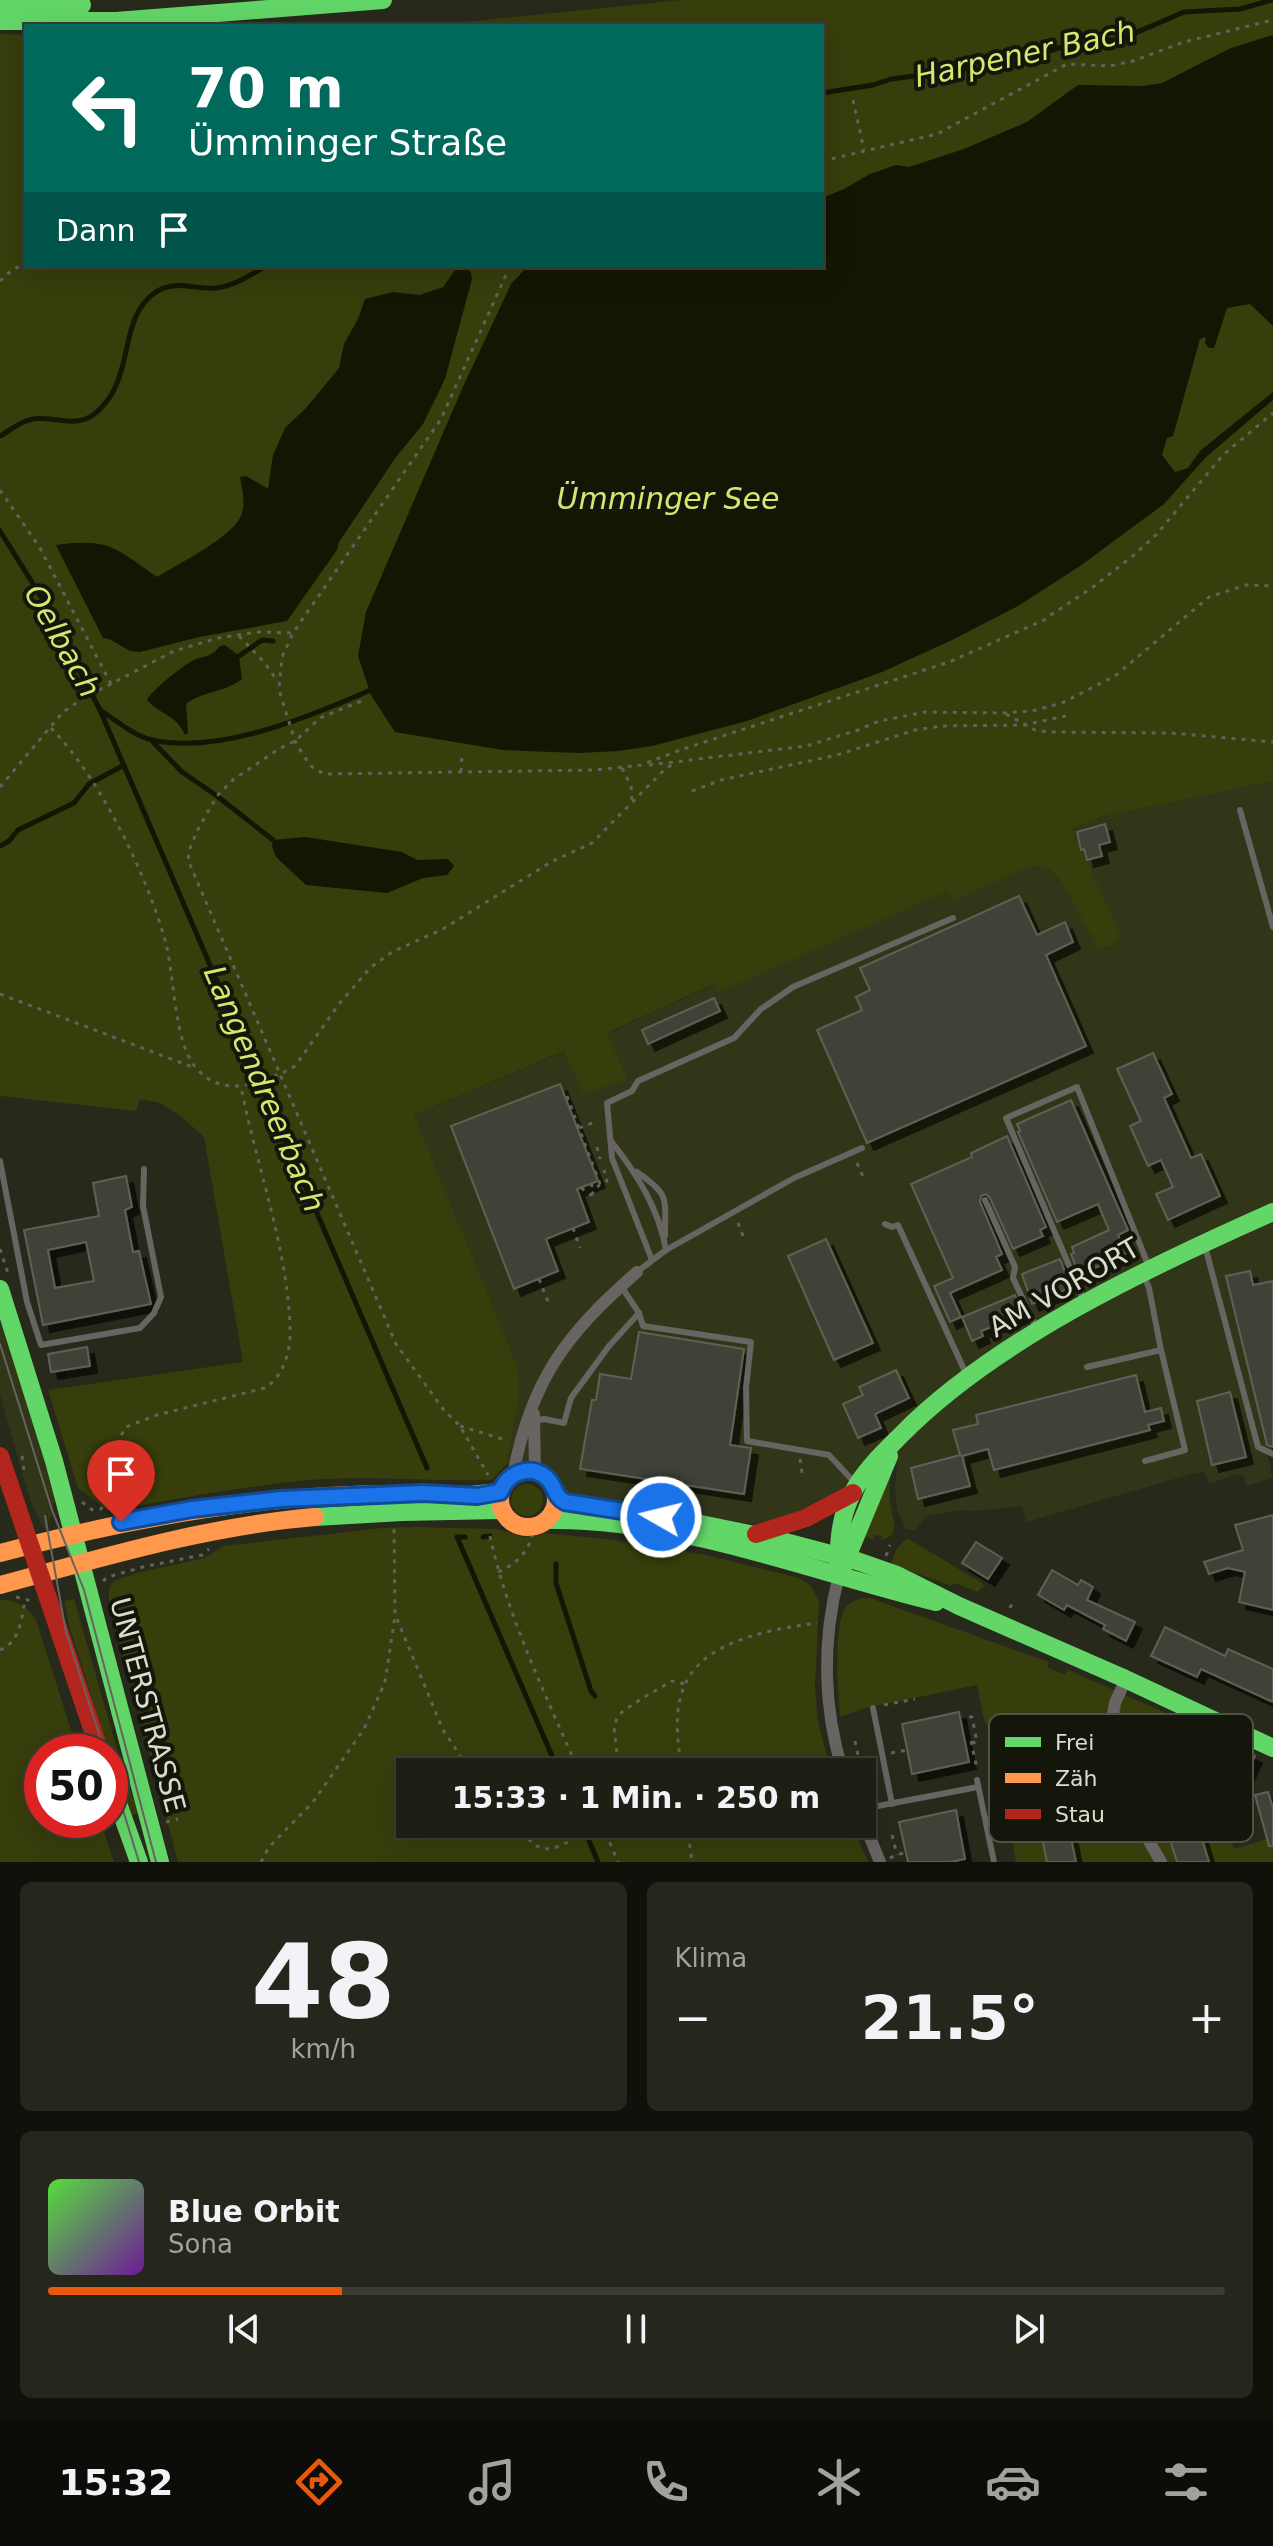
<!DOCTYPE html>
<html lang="de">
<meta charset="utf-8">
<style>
:root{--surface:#1d1f14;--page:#25271d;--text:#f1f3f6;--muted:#a0a2a0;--line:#3b3d34;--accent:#ea580c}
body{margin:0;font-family:"DejaVu Sans",sans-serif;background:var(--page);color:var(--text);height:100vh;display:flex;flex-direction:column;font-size:30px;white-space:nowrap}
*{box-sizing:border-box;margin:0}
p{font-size:26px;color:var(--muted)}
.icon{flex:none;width:44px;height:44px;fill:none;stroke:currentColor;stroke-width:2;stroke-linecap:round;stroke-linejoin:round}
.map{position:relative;height:1862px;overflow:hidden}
.drawer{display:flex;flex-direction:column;gap:20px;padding:20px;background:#10110b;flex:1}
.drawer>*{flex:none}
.top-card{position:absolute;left:24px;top:24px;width:800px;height:244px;border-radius:0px;box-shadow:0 8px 32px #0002,0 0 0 2px var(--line);background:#00695c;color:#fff;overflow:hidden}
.speed{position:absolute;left:24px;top:1734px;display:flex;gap:16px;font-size:40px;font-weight:700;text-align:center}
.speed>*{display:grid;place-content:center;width:104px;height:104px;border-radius:50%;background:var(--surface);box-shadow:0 8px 32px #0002,0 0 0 2px var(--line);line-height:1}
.speed .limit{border:12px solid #d22;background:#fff;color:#111}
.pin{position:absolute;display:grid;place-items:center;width:68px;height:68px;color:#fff;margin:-82px -34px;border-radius:50% 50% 50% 0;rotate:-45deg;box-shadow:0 0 8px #0007}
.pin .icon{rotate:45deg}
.me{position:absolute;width:88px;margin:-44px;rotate:278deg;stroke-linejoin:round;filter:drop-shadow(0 0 6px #0008)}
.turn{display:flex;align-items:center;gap:28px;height:168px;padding:0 32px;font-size:36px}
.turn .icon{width:104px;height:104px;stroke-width:2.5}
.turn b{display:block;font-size:56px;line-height:68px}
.then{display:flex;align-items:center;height:76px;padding:0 32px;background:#0003;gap:16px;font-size:30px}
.big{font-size:60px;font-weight:800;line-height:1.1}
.drawer .card{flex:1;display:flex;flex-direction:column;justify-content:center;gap:12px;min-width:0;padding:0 28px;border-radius:12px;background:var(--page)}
.drawer .dial{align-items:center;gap:0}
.dial b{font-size:104px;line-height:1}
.song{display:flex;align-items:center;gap:24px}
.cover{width:96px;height:96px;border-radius:12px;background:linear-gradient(135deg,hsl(110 70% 55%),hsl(280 70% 35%))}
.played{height:8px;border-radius:4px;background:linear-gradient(90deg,var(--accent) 25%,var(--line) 25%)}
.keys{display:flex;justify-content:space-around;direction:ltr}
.heat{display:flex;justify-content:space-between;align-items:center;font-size:44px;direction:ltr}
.drawer .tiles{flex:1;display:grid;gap:20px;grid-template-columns:1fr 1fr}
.card:last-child{grid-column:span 2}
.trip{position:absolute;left:396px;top:1758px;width:480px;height:80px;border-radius:0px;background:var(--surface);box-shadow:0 8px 32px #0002,0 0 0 2px var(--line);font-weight:800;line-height:80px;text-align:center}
.menu{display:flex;height:128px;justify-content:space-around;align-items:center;background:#0c0c08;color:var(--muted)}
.menu .icon{width:56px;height:56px}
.menu .active{color:var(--accent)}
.menu b{font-size:36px;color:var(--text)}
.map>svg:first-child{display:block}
</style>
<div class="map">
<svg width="1273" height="1862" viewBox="0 0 1273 1862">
<defs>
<filter id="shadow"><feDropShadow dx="7" dy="7" stdDeviation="0" flood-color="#0009"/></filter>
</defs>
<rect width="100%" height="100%" fill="#27291b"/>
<g fill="#323618">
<path d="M1273 781V1452L1267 1454 1273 1478 1246 1486 1244 1476 1236 1474 1209 1484 1205 1472 1195 1473 1026 1522 1022 1506 975 1511 961 1510 926 1516 915 1530 906 1529 897 1509 895 1485 897 1466 892 1464 856 1478 835 1498 809 1512 755 1524 583 1501 568 1496 540 1463 507 1464 519 1395 414 1115 606 1034 715 984 1100 817Z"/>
<path d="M0 1319 19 1373 55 1496 52 1514 45 1529 39 1520 30 1500 0 1395Z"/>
</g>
<g fill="#373d0b">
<path d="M681 0H1273V781L1100 817 1072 829 1121 936 1113 945 1099 948 1057 875 1049 868 1032 865 953 901 948 891 719 992 714 984 607 1033 627 1079 583 1094 564 1051 414 1115 517 1366 519 1395 507 1464 492 1480C431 1482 370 1475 308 1480 241 1487 175 1499 108 1511L78 1488 48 1390 243 1362 204 1137 182 1117 160 1103 140 1099 136 1111 0 1096V34L26 35V266H822V26H397L433 25Z"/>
<path d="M892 1468C890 1479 889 1490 890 1502 892 1517 902 1535 881 1540L882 1536 874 1535 873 1539 864 1536Z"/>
<circle cx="527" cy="1500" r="16"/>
<path d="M417 1527 497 1529 524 1537 546 1533 615 1540 706 1555 799 1578 810 1585 819 1600 815 1688 818 1721 831 1772H410V1824H852L868 1862H178L109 1601V1589L114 1581 137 1573 205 1558 223 1546 382 1528Z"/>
<path d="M907 1538 982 1583 984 1586 977 1592 955 1583 951 1586 891 1564 896 1550Z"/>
<path d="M862 1598H870L1049 1662 1047 1667 1065 1675 1068 1670 1189 1723 1234 1849 1273 1837V1862H1016L995 1738 984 1720 977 1685 866 1708 840 1717C838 1692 833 1629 845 1608 849 1602 856 1600 862 1598Z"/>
<path d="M74 1599 126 1780 139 1813 129 1816 69 1625 64 1601Z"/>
<path d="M0 1600C17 1599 27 1606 36 1620L78 1752H42V1820H100L114 1862H0Z"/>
</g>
<g fill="#131602">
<path d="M1273 35V326L1250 304 1227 308 1214 348H1209L1205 343 1206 337 1200 339 1173 436 1167 438 1162 455 1175 472 1188 468 1200 451 1273 392V400L1206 457 1164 504 1080 566 1018 606 952 640 882 672 747 721 652 746 618 751 578 753 503 750 395 732 371 695 358 656 366 612 462 389 511 284 528 266H822V198L844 189 870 174 896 165 909 167 964 149 1027 122 1078 85 1143 86 1162 83 1231 48Z"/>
<path d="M463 266 471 272 472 279 445 379 423 424 396 457 339 542 337 550 287 621 199 637 140 652 130 651 109 639 103 638 56 545C110 538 115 548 157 577 178 564 231 538 241 516 246 504 242 489 240 477L246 476 268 489 273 455 285 428 306 408 339 368 344 344 358 319 365 299 393 292 420 295 443 287 455 270Z"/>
<path d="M225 645 239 656 242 679C226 692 203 691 186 704L188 733 185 735C175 713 161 716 147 700 151 691 181 667 192 661 205 654 208 660 220 646Z"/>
<path d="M305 837 402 852 417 860 448 859 454 866 447 875 423 878 387 893 306 885 276 857 272 846 273 840Z"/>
</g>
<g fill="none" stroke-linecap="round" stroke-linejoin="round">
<g stroke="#131602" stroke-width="5">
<path d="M822 93 873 85 891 79 962 70 989 55 1008 52 1049 51 1084 40H1119L1184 12 1240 9 1272 0"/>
<path d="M0 436C11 430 20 421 33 419 52 416 75 428 93 415 138 382 115 319 156 292 175 279 195 290 216 288 233 286 251 275 266 266"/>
<path d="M0 531 40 595 100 710 427 1468"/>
<path d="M239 656 262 640 273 641"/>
<path d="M100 710C117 721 134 736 153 740 219 755 314 715 373 689"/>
<path d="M153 742 182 772 217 796 273 840"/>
<path d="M0 846 9 841 18 830 74 803 89 784 124 765"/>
<path d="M465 1537H457L559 1772"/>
<path d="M483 1537 490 1536"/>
<path d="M556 1564V1583L591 1691 595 1696"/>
<path d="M582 1824 598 1862"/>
</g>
</g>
<g fill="#414337" stroke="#5f6155" stroke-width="2" fill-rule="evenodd" filter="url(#shadow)">
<path d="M1105 824 1110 842 1099 845 1102 856 1087 860 1084 849 1081 850 1077 832Z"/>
<path d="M1019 896 1037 935 1065 922 1073 942 1046 955 1086 1046 867 1143 817 1030 862 1010 856 997 870 990 860 968Z"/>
<path d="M714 998 720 1011 648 1044 642 1030Z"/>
<path d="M1153 1053 1172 1094 1164 1098 1191 1158 1201 1154 1220 1196 1168 1220 1156 1194 1173 1187 1161 1160 1148 1166 1130 1126 1141 1121 1117 1069Z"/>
<path d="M560 1084 598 1181 577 1189 589 1222 546 1239 558 1271 514 1289 451 1126Z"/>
<path d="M1071 1100 1128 1230 1118 1235 1126 1254 1079 1275 1071 1254 1074 1253 1072 1247 1109 1230 1098 1204 1057 1222 1018 1132 1020 1131 1017 1124Z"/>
<path d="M1007 1136 1046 1227 1040 1230 1043 1236 1013 1249 990 1198 986 1194 981 1196 980 1202 1002 1254 996 1257 1002 1270 950 1293 961 1317 950 1322 934 1286 953 1278 911 1184 972 1157 971 1153Z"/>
<path d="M126 1176 132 1207 125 1210 133 1252 139 1251 151 1304 43 1325 24 1230 99 1216 93 1183ZM86 1242 94 1281 55 1288 48 1250Z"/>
<path d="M826 1239 873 1343 834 1360 788 1256Z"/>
<path d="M1060 1259 1068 1280 1064 1281 1067 1289 1032 1304 1022 1274Z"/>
<path d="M1250 1271 1253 1285 1273 1281V1447L1267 1445 1226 1276Z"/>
<path d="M1015 1295 1023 1315 981 1331 983 1336 972 1341 962 1317Z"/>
<path d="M639 1332 744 1349 730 1445 751 1448 744 1494 580 1469 592 1400H596L600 1374 631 1379Z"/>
<path d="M87 1347 90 1366 51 1372 48 1354Z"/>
<path d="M896 1370 909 1398 875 1414 881 1428 858 1438 843 1404 863 1395 859 1387Z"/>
<path d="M1136 1375 1145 1412 1161 1408 1164 1421 1148 1425 1150 1430 994 1470 988 1449 962 1456 970 1486 918 1499 911 1468 960 1455 953 1430 978 1424 976 1415Z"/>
<path d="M1230 1392 1246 1457 1212 1465 1197 1401Z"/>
<path d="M1273 1515V1610L1239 1602 1245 1572 1228 1568 1209 1574 1204 1562 1243 1550 1235 1525Z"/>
<path d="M976 1542 1002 1558 988 1579 962 1563Z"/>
<path d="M1052 1570 1078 1585 1081 1580 1093 1587 1087 1600 1135 1622 1126 1641 1103 1629 1105 1625 1067 1605 1064 1610 1038 1595Z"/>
<path d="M1165 1627 1225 1656 1228 1649 1273 1669V1702L1201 1669 1197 1677 1151 1656Z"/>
<path d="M959 1712 969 1762 912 1774 902 1724Z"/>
<path d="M1170 1733 1209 1862H1177L1140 1743Z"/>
<path d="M1226 1743 1255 1756 1243 1783 1214 1771Z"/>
<path d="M1052 1747 1076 1862H1047L1024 1753Z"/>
<path d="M1268 1792 1273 1808V1846H1269L1255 1795Z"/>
<path d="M956 1810 965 1859 950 1862H908L899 1822Z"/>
</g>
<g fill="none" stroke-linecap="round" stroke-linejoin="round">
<g stroke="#62615c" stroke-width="3" stroke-dasharray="4 6" stroke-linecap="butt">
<path d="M853 100 864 150"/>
<path d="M822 161 937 134 1067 64 1110 66 1133 61 1184 42 1273 20"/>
<path d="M510 266 441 419 293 633 282 657 279 690 295 741 303 755 312 767 324 774 596 770 641 765 683 749 949 662 1042 621 1093 587 1134 555 1156 535 1223 455 1273 413"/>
<path d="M0 281 12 270 26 263"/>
<path d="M0 490 40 548 111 684"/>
<path d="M239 636 264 662 278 682"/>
<path d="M361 701 320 718 295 741 279 749 234 779 217 796 197 831 189 851 188 860 396 1344 443 1409 460 1426 488 1475"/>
<path d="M1006 714 1035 730 1048 732 1171 733 1273 742"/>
<path d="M51 728C100 778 146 873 165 940 175 975 173 1043 197 1069 218 1092 242 1088 269 1078 278 1074 288 1072 296 1065L339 1004 370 968 392 952 443 929 551 862 592 843 664 770 676 762"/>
<path d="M649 765 806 746 858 730 879 721 926 712 1003 713 1032 711 1062 703 1115 676 1209 597 1246 585 1273 586"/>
<path d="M622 768 631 786 632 802"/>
<path d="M461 772 462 755"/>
<path d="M0 787 63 712 84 698 174 651 218 638 258 632 293 633"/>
<path d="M692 791 721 780 837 755 915 730 941 726 1024 725 1066 716"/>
<path d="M0 994 195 1068"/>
<path d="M567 1096 600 1184"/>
<path d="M579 1128 598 1121"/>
<path d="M597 1147 600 1159"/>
<path d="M857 1163 865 1181"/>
<path d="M581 1188 591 1195 592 1183"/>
<path d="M591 1195 600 1184 607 1181 604 1170"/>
<path d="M738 1223 743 1236"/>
<path d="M573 1228 580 1248"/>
<path d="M0 1249 9 1276"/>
<path d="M539 1279 549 1304"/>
<path d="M460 1426 506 1440"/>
<path d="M22 1456 24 1470"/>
<path d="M800 1459 802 1473"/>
<path d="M82 1502 95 1512"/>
<path d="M100 1510 104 1505V1476L111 1453 126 1427 157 1415 265 1388C284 1376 291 1350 290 1328 288 1250 256 1164 241 1087"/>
<path d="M490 1536C508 1619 546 1695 579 1772"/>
<path d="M886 1556 890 1545"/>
<path d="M498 1572C518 1563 530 1551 534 1528"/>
<path d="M103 1581 108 1577 143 1567 202 1555 209 1549"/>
<path d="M16 1597 32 1601"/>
<path d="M1010 1608 1013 1601"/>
<path d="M397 1619 443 1730 471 1772"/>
<path d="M0 1650C20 1642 21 1620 25 1601"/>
<path d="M884 1705 915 1699"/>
<path d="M969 1717H972L977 1742 972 1743"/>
<path d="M1172 1717 1196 1796"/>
<path d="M992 1730 1100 1721"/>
<path d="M855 1741 859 1760"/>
<path d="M971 1741 977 1769"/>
<path d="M891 1753 908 1750"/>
<path d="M852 1761 872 1757"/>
<path d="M619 1772 614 1727 617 1718 622 1712 641 1699 672 1681 684 1684"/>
<path d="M682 1772C678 1745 673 1713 684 1687 702 1640 773 1629 817 1623"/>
<path d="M166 1822 178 1819"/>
<path d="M515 1824C538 1851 542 1856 574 1839"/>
<path d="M602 1824 618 1862"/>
<path d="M687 1824 692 1862"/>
<path d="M892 1835 897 1855"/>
<path d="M890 1858 905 1852"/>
<path d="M261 1862 269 1847 313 1802 364 1729 385 1682 395 1616 394 1528"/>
</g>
<g stroke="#676462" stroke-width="6">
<path d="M1240 810 1273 927"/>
<path d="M611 1141C637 1174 659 1209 666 1250"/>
<path d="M0 1161 27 1302 41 1345 140 1328 154 1313 161 1297 143 1206 144 1169"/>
<path d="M637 1172C670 1195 665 1197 665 1236"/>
<path d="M985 1200 1015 1267 1013 1278 1037 1329"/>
<path d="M885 1224 892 1227 898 1225 967 1376"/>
<path d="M1205 1246 1258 1447 1273 1454"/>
<path d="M652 1260 612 1158 607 1103 632 1091 638 1081 734 1038 761 1009 793 987 953 918"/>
<path d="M637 1272 666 1250 794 1178 862 1148"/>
<path d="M1144 1276 1149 1288 1161 1350 1185 1450 1145 1461"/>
<path d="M621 1286 639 1313 643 1326 751 1342 746 1388 747 1441 829 1455 855 1483"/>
<path d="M1085 1303 1006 1118 1077 1087 1149 1267"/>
<path d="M1087 1367 1161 1350"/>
<path d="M534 1421 544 1419 564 1423 571 1398 609 1346 639 1313"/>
<path d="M873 1708 892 1804"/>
<path d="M977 1780 994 1862"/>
<path d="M862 1809 978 1787"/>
</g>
<g stroke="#676462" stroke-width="12">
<path d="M534 1414 535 1472"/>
<path d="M513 1475C531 1380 566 1334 637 1272"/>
<path d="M839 1575C822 1640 823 1708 843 1772"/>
<path d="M1126 1679 1115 1703 1112 1720 1109 1742 1113 1778 1161 1862"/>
<path d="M862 1818 880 1862"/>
</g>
<g stroke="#63d668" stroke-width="18">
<path d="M0 3 82 5"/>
<path d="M0 21H116L383 0"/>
<path d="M0 1289 54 1461 160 1862"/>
<path d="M397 1494 470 1495 500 1492"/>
<path d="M556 1498 565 1502 691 1522 774 1539 857 1561 897 1575 959 1606 1121 1677 1273 1748"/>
<path d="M315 1517 402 1512 501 1510"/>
<path d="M548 1520C680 1518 809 1571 936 1602"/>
<path d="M842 1569 889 1456"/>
<path d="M839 1575C838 1546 839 1518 853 1492 864 1471 883 1453 900 1436 995 1339 1149 1267 1273 1212"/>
<path d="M110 1781 139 1862"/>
</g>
<g stroke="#ff974d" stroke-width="18">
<circle cx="528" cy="1499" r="28"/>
<path d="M0 1553C130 1518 262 1494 397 1494"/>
<path d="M0 1585C104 1557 207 1526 315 1517"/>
</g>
<g stroke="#b3261e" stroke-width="18">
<path d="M0 1456 100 1752"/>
<path d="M756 1534 806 1518 853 1493"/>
</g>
<g stroke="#656460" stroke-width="2">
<path d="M0 1344 52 1510 84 1590 156 1862"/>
<path d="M45 1516 66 1632 105 1752"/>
<path d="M110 1768 139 1862"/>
</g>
</g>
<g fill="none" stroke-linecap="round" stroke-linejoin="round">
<g stroke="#114b97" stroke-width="20">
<path id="route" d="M121 1522 192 1509 281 1499 424 1493 477 1496 500 1492C508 1473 530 1463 547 1478 556 1487 554 1496 565 1502L661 1517"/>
</g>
<use href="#route" stroke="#1a73e8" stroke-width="14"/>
</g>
<g text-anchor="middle" stroke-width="8" stroke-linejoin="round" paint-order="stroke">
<g font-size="28" fill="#daddcd" stroke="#14160b">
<text transform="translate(1064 1287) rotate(-30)" y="10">AM VORORT</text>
<text transform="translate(148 1705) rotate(75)" y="10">UNTERSTRASSE</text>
</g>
<g font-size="30" font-style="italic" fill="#d7e76e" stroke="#14160b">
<text transform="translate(1025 54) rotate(-12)" y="10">Harpener Bach</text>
<text x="668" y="509">Ümminger See</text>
<text transform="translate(62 641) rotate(61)" y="10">Oelbach</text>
<text transform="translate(264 1089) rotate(67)" y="10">Langendreerbach</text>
</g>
</g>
<rect x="989" y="1714" width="264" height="128" rx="12" fill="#14160b" stroke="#4f5245" stroke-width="2"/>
<rect x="1005" y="1737" width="36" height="10" fill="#63d668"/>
<rect x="1005" y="1773" width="36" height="10" fill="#ff974d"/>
<rect x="1005" y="1809" width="36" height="10" fill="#b3261e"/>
<g font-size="22" fill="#daddcd">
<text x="1055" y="1750">Frei</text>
<text x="1055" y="1786">Zäh</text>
<text x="1055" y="1822">Stau</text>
</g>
</svg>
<div class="speed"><div class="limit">50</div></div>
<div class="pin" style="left:121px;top:1522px;background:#d93025"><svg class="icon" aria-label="arrive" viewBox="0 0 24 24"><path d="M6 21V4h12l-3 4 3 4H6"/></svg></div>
<svg class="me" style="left:661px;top:1517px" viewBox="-20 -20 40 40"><circle r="17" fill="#1a73e8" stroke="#fff" stroke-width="3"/><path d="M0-11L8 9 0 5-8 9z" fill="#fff"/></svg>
<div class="trip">15:33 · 1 Min. · 250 m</div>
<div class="top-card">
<div class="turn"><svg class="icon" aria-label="left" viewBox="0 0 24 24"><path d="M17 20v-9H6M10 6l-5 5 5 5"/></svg><div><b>70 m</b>Ümminger Straße</div></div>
<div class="then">Dann<svg class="icon" aria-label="arrive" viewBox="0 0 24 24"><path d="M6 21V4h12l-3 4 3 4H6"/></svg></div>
</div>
</div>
<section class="drawer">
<div class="tiles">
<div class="card dial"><b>48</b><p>km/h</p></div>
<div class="card"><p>Klima</p>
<div class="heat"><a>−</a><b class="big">21.5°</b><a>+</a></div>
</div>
<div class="card">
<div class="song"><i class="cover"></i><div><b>Blue Orbit</b><p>Sona</p></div></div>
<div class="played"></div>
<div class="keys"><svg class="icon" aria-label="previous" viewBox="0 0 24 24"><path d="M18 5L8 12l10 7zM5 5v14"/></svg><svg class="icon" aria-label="pause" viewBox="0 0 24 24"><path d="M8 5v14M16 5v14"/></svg><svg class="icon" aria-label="next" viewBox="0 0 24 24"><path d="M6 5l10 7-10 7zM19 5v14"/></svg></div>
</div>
</div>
</section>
<nav class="menu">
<b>15:32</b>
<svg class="icon active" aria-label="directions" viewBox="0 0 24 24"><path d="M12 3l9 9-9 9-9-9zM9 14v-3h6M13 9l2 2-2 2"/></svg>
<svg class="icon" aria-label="music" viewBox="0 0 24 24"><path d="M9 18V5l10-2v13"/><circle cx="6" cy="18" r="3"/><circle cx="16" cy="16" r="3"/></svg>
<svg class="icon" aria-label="phone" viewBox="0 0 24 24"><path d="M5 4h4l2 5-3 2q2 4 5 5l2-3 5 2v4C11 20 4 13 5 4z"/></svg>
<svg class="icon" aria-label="climate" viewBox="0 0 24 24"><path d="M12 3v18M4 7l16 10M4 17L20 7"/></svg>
<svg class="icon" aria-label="car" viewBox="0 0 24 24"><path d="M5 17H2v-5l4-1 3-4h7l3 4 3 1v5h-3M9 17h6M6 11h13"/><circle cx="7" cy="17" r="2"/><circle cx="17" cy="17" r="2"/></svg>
<svg class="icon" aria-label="filters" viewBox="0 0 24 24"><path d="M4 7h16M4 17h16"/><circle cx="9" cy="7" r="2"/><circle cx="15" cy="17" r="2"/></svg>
</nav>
